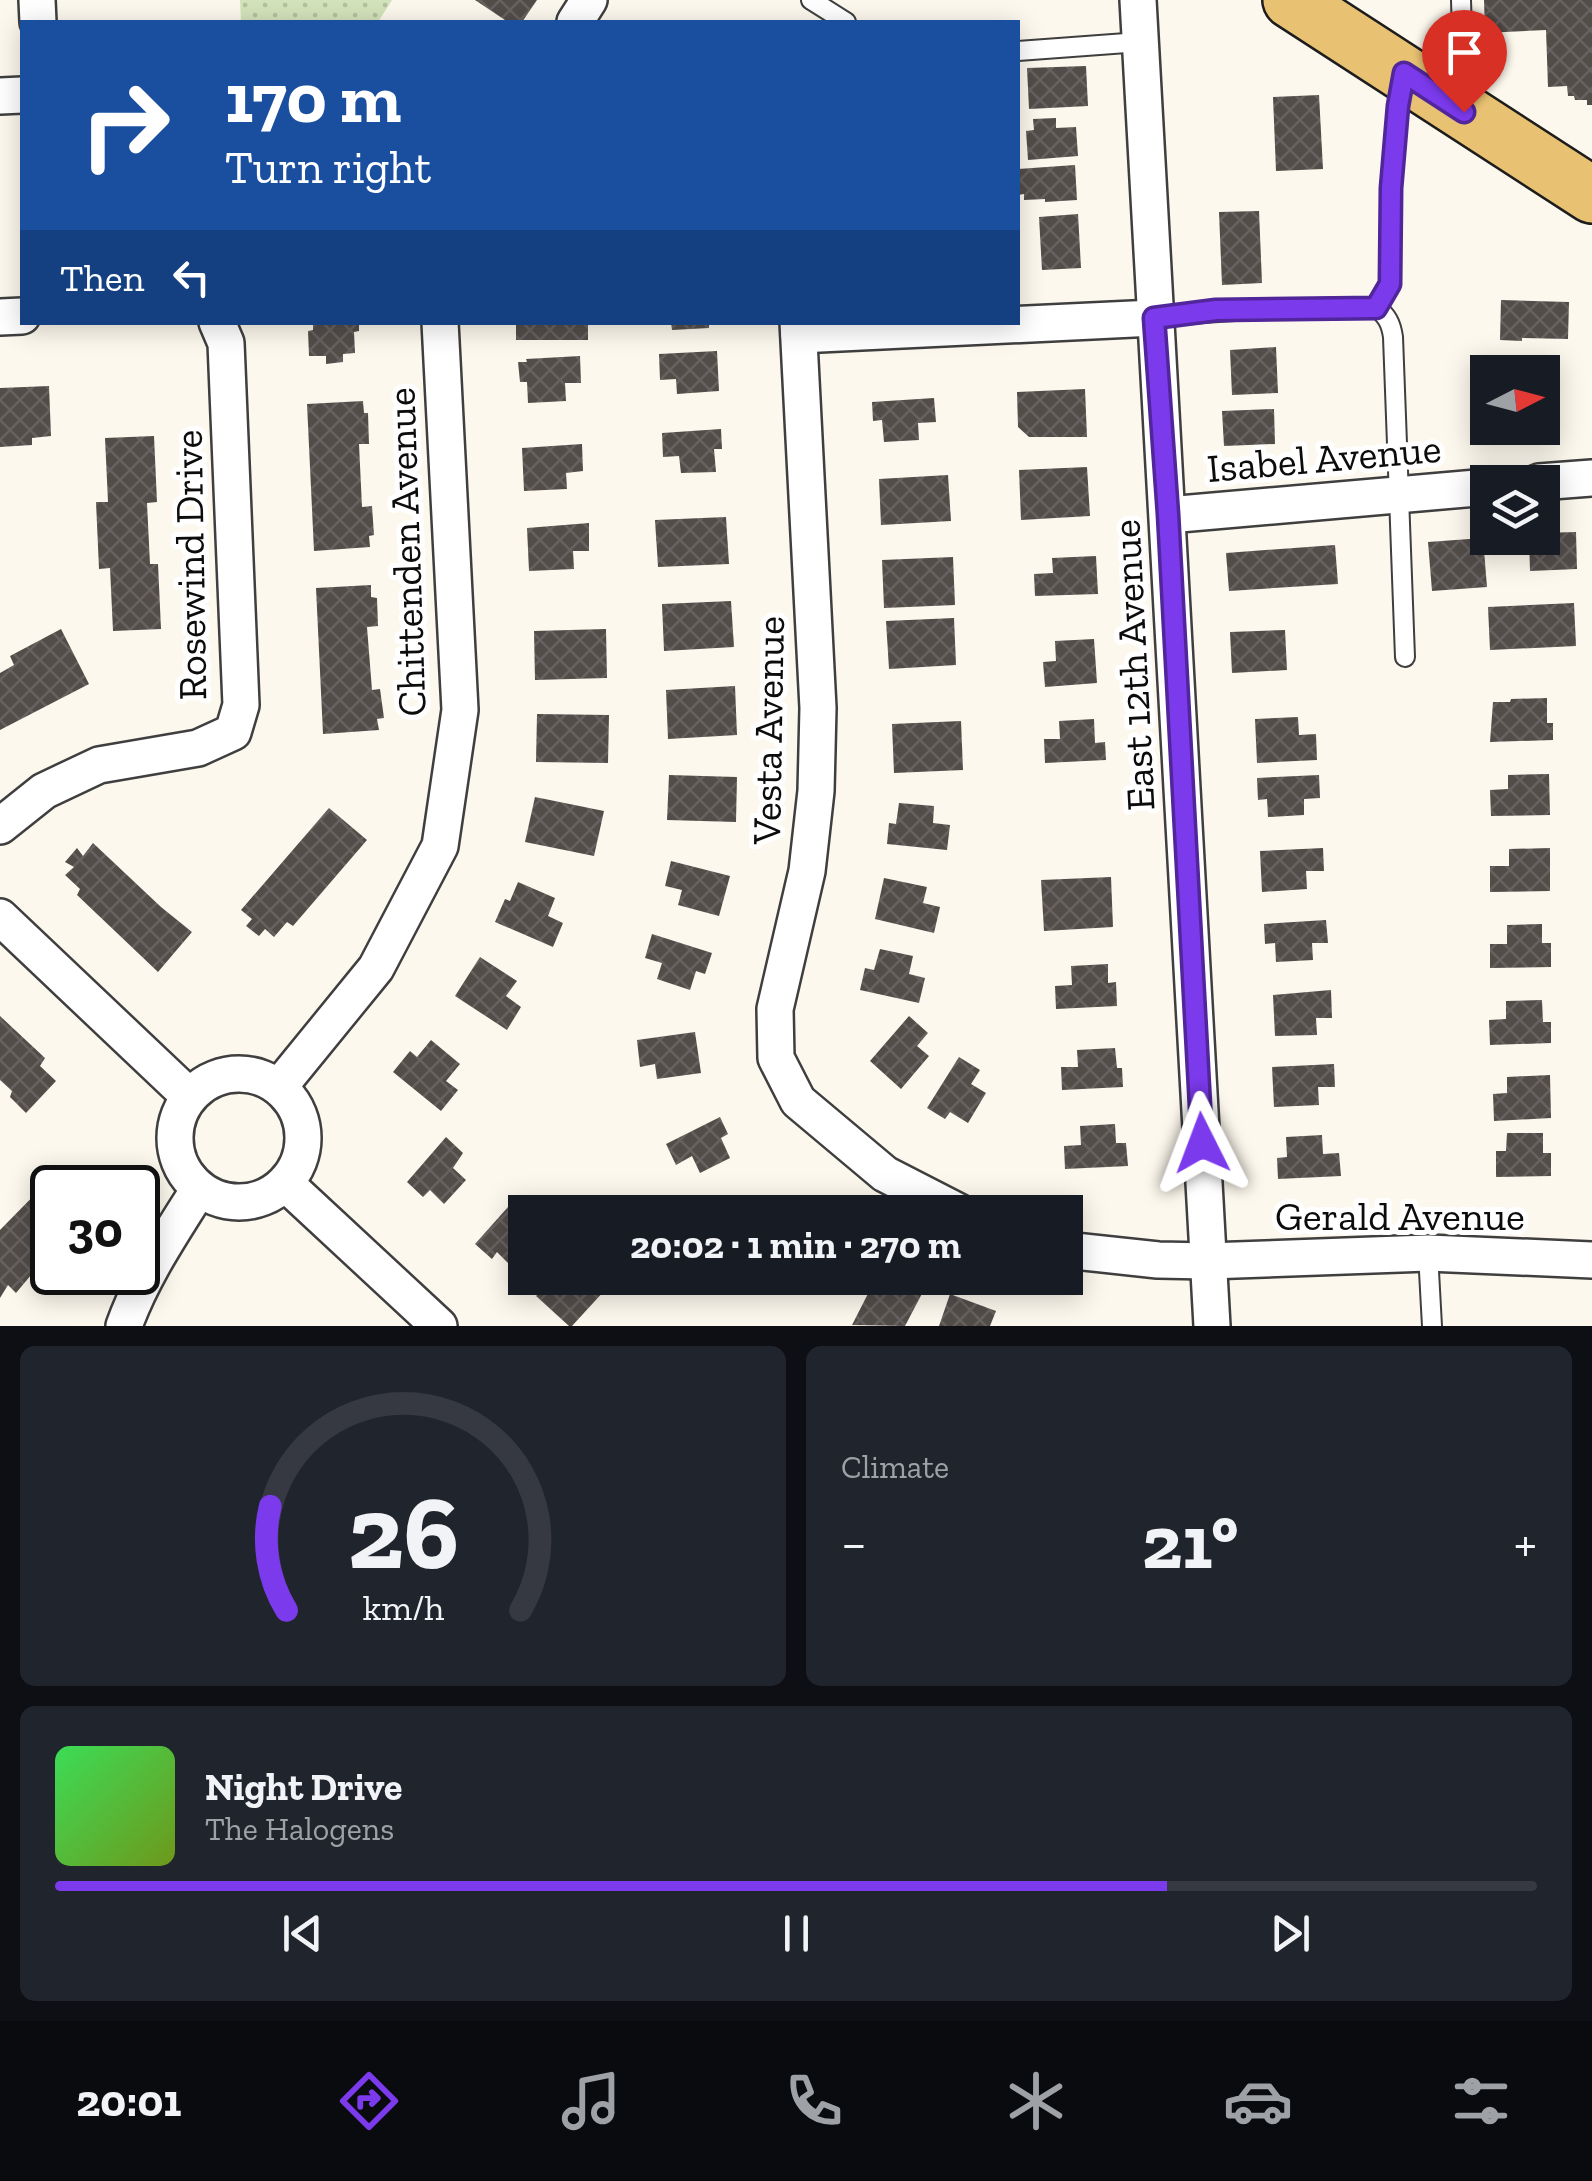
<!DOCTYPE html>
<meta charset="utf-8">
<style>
:root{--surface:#171b24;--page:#20242c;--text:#f1f3f6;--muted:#9ea1a6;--line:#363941;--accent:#7c3aed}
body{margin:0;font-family:"Zilla Slab",serif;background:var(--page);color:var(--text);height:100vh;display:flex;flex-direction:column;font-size:38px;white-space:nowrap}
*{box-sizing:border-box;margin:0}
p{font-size:32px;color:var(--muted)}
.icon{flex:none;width:55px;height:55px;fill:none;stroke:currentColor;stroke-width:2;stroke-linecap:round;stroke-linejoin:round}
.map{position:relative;height:1326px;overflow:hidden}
.side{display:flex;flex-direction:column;gap:20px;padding:20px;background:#0d0f14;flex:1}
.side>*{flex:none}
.top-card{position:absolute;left:20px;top:20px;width:1000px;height:305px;border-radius:0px;box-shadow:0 5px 25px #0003;background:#1a4fa0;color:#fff;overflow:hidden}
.needle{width:65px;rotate:84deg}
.controls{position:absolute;left:1470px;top:355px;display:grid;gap:20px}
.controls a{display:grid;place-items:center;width:90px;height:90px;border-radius:0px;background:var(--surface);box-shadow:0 5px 25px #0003;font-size:50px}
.speed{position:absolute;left:30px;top:1165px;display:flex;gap:20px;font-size:50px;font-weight:700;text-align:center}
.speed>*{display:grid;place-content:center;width:130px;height:130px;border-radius:50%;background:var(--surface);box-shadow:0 5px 25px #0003;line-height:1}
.speed .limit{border:5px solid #111;border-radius:15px;background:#fff;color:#111}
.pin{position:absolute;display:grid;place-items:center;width:85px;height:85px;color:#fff;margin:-102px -42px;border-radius:50% 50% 50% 0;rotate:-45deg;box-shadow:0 0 10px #0007}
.pin .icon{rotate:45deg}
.me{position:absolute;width:110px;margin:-55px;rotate:357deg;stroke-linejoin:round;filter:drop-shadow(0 0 8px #0008)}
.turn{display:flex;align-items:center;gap:35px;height:210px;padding:0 40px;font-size:45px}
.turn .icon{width:130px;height:130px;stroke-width:2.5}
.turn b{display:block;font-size:70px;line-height:85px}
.then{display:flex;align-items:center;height:95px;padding:0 40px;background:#0003;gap:20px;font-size:38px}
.big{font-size:75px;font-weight:800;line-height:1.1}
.side .card{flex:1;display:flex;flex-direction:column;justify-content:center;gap:15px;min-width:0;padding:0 35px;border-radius:15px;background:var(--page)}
.side .dial{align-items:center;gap:0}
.dial svg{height:260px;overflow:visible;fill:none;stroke:var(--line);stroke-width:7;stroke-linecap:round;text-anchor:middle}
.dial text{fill:var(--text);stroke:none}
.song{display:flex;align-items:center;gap:30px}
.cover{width:120px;height:120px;border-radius:15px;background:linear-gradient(135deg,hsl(130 70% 55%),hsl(80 70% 35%))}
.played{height:10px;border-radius:5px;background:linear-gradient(90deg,var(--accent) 75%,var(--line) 75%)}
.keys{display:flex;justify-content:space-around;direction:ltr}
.heat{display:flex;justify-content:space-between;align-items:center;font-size:55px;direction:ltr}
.side .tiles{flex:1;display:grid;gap:20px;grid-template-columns:1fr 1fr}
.card:last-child{grid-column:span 2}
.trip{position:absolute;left:508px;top:1195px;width:575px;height:100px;border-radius:0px;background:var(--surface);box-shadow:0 5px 25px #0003;font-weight:800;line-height:100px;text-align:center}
.tabs{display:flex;height:160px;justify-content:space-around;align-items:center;background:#090b0e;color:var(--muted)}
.tabs .icon{width:70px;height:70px}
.tabs .on{color:var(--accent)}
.tabs b{font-size:45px;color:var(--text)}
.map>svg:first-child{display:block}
</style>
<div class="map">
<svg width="1592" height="1326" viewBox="0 0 1592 1326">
<defs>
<pattern id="grass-dots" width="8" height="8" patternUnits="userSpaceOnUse" patternTransform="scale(2.5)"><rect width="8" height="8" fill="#d3e3bb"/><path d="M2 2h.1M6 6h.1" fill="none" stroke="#b4c2a0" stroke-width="1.8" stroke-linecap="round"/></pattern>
<pattern id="building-cross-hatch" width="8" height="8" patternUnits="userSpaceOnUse" patternTransform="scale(2.5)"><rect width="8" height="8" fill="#534d4a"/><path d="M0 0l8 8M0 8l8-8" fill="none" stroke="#676260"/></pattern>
</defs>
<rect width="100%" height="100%" fill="#fdf8ed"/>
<path fill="url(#grass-dots)" d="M240 0H392L378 22H241Z"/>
<g fill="url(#building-cross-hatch)">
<path d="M475 0H537L522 22H508Z"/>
<path d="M1484 0H1592V105H1587V100H1575L1574 96H1568L1567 86 1548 87 1546 30 1485 33Z"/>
<path d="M1086 66 1088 106 1029 109 1027 68Z"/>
<path d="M1319 95 1323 169 1276 171 1273 97Z"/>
<path d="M1056 118V128L1076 127 1078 156 1028 160 1026 131 1034 130 1033 119Z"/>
<path d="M1075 165 1077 200 1045 202V199L1024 200V194L1018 195V169Z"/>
<path d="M1259 211 1262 283 1222 285 1219 212Z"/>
<path d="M1078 214 1081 268 1042 270 1039 217Z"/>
<path d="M1501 300 1569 302 1568 339 1522 338V341L1500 340Z"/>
<path d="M313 322H359V331L354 332 355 353 343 354V362L326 364V356H309L308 331 313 330Z"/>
<rect x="516" y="322" width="72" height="18"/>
<path d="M671 322H709V328L672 330Z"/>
<path d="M1276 347 1278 393 1232 395 1230 350Z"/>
<path d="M717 351 719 391 677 394 676 379 660 380 659 354Z"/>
<path d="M580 356 581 383H565L566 401 528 403 527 382H520L518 362H527L526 359Z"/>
<path d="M49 386 51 436 32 438V445L0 447V388Z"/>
<path d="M1085 389 1087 437H1029L1018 427 1017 392Z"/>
<path d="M934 398 936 422 918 423 919 440 884 442 882 420 873 421 872 402Z"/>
<path d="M363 401 364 413H368L369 444H359L362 507 372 506 374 535 369 536 370 547 314 551 307 404Z"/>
<path d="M1274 409 1275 444 1224 446 1222 411Z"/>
<path d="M721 429 722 449H714L716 472 681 473 679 456 663 457 662 433Z"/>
<path d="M154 436 157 502 147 503 150 564H158L161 629 113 631 110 568 99 569 96 502H108L105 438Z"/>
<path d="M582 444 583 471 566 473 567 489 524 491 522 448Z"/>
<path d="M1087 467 1090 516 1021 520 1019 470Z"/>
<path d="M948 475 951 521 881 525 879 479Z"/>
<path d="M726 517 729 564 658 567 655 520Z"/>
<path d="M589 523V551H573L574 569 529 571 527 528Z"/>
<path d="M1576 532 1577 569 1530 571 1529 538H1542V533Z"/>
<path d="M1483 538 1487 587 1432 591 1428 542Z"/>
<path d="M1335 545 1338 584 1229 591 1226 553Z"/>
<path d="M1096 556 1098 594 1035 596 1034 574 1053 573 1052 558Z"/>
<path d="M953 557 955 605 884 608 882 560Z"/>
<path d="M371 585V597L377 598 378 626 367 627 372 690 380 689 384 718 377 719 379 730 323 734 316 588Z"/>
<path d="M731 601 734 647 664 651 662 604Z"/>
<path d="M1574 603 1576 646 1490 650 1488 607Z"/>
<path d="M954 618 956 665 889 669 886 621Z"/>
<path d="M61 629 89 684 0 730V673L14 665 10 656Z"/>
<path d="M606 629 607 678 535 680 534 631Z"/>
<path d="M1285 630 1287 670 1232 673 1230 632Z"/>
<path d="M1094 639 1097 683 1045 687 1043 662 1056 661 1055 641Z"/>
<path d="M735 686 737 735 668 739 666 690Z"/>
<path d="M1547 698V723H1553V740L1490 742 1493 702H1510L1511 699Z"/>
<path d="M537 714 609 715 608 763 536 762Z"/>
<path d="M1298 717 1299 735 1316 734 1317 760 1257 763 1255 719Z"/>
<path d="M1094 719 1095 743 1105 742 1106 760 1045 763 1044 739H1060L1059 721Z"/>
<path d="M961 721 963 770 894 773 892 724Z"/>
<path d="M1549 774 1550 815 1491 816 1490 790 1508 789V775Z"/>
<path d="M669 775 737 777 736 822 667 820Z"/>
<path d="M1319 775 1320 798 1304 799V815L1268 817 1267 799 1258 800 1257 778Z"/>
<path d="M535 797 604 811 594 856 525 842Z"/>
<path d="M899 803 934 806 933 823 950 825 947 850 887 844 889 823 896 824Z"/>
<path d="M329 808 367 840 293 926 287 922 274 937 265 929 259 936 246 926 252 919 241 910Z"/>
<path d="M93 843 161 907 192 932 158 972 77 895 80 889 65 875 74 867 65 862 77 848 83 856Z"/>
<path d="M1323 848 1324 871H1306L1307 889 1262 892 1260 851Z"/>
<path d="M1550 848V891L1490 892V866H1509V849Z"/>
<path d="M671 861 730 876 719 916 678 905 682 890 665 886Z"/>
<path d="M1111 877 1113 927 1044 931 1041 880Z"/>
<path d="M884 878 927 887 923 903 940 907 934 933 875 919Z"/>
<path d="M518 882 555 898 548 916 563 923 553 947 495 922 505 899 510 901Z"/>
<path d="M1326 920 1328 943H1312L1313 960 1276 962 1275 943 1265 944 1264 924Z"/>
<path d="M1542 924V943H1551V967L1490 968V944H1507V925Z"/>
<path d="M652 934 712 953 705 974 696 971 690 990 657 979 662 963 645 958Z"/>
<path d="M880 949 913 956 909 974 925 978 919 1003 860 990 865 968 874 970Z"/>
<path d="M480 957 517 981 506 996 521 1007 507 1030 455 996Z"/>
<path d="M1108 964V983L1116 982 1117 1006 1056 1009 1055 986 1072 985 1071 966Z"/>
<path d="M1331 990 1332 1018H1316L1317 1035 1275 1036 1273 995Z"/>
<path d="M1542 1000 1543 1022H1551V1043L1490 1045 1489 1020 1506 1019V1001Z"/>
<path d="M0 1016 45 1058 40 1066 56 1081 26 1113 10 1097 12 1091 0 1080Z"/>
<path d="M909 1016 928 1033 917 1046 929 1056 901 1089 870 1061Z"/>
<path d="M695 1032 701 1073 657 1079 655 1064 640 1067 637 1040Z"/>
<path d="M431 1040 460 1064 446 1081 458 1090 441 1111 393 1072 410 1051 417 1057Z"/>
<path d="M1115 1048 1117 1068H1122L1123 1087 1062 1090 1061 1067H1078L1077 1050Z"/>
<path d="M959 1057 980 1070 971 1084 986 1093 968 1123 950 1112 945 1119 927 1108Z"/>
<path d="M1334 1064 1335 1087H1318L1319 1105 1274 1107 1272 1067Z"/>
<path d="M1550 1075 1551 1118 1494 1121 1493 1094 1507 1093V1077Z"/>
<path d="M720 1117 728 1134 721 1138 730 1158 700 1173 692 1156 676 1165 666 1144Z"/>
<path d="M1115 1124 1116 1143H1126L1128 1166 1065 1169 1064 1146 1081 1145 1080 1126Z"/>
<path d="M1507 1133H1543V1153H1551V1176L1496 1177V1151H1506Z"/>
<path d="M1322 1135 1323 1154 1339 1153 1341 1176 1278 1179 1277 1158 1287 1157 1286 1137Z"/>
<path d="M446 1137 463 1153 453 1168 466 1180 444 1204 430 1190 423 1197 407 1182Z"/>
<path d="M54 1175 66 1185 74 1179 82 1188H52V1250L16 1293 8 1285 0 1298V1230Z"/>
<path d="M515 1199 530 1212H525V1225L521 1229 525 1232V1249L511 1266 497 1252 492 1259 475 1244Z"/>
<path d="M553 1278H616L572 1326H569L536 1296Z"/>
<path d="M876 1278H909L926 1286 905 1326 852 1325Z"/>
<path d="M950 1294 996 1311 990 1326H939Z"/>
</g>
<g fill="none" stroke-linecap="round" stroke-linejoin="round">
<g stroke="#3f3f3f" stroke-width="22">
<g id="service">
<path d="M811 0 846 22"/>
<path d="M1461 0 1464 99"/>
<path d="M1018 51 1140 42"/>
<path d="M1376 307 1389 284 1391 188 1398 106 1402 82"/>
<path d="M1154 318C1228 309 1301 308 1376 307 1387 316 1391 323 1393 337L1405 657"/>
<path d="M1428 1253 1432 1326"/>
</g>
</g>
<g stroke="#3f3f3f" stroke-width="40">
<g id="minor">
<path d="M37 0 38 22"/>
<path d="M1138 0 1212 1326"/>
<path d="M575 22 589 0"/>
<path d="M0 96 22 95"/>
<path d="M0 317 22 316"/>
<path d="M798 322 818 708 816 791 807 871 775 1009 776 1058 798 1101 885 1174 959 1212"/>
<path d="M799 335 1154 318"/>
<path d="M1539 482 1592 478"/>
<path d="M1168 515 1488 487"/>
<path d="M0 826 44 791 99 765 198 748 233 732 241 705 226 343 217 322"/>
<path d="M0 917 189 1096"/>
<circle cx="239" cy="1138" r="64"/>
<path d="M279 1087 376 968 440 846 460 710 440 322"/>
<path d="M285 1183 439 1326"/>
<path d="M1065 1250 1158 1260 1208 1261 1428 1253 1592 1260"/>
<path d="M124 1326C142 1276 171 1234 199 1189"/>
</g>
</g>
<g stroke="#1d1d1d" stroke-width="60">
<path id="primary" d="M1291 0 1592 195"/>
</g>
<use href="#service" stroke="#fff" stroke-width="18"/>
<use href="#minor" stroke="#fff" stroke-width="35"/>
<use href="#primary" stroke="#e8c272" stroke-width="55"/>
</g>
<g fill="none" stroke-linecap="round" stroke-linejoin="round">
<g stroke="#51269a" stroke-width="25">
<path id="route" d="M1202 1143 1168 514 1154 318 1216 310 1376 308 1390 284 1391 188 1398 106 1404 73 1464 112"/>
</g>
<use href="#route" stroke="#7c3aed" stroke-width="18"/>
</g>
<g text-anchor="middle" stroke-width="10" stroke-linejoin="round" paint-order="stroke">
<g font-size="40" fill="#0c0c0c" stroke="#fff">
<text transform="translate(1324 458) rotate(-5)" y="14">Isabel Avenue</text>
<text transform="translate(406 552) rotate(-92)" y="14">Chittenden Avenue</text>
<text transform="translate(190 565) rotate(-91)" y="14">Rosewind Drive</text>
<text transform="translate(1133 665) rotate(-93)" y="14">East 12th Avenue</text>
<text transform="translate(768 730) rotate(-89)" y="14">Vesta Avenue</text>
<text x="1400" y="1230">Gerald Avenue</text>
</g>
</g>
</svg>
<div class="controls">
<a><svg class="needle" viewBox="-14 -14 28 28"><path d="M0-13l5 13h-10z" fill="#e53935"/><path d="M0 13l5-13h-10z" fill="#9ea1a6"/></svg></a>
<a><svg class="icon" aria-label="layers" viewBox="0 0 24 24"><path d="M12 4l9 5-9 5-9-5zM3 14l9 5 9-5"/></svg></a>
</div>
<div class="speed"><div class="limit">30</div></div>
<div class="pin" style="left:1464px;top:112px;background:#d93025"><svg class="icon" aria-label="arrive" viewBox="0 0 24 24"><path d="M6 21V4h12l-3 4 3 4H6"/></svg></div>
<svg class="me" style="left:1202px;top:1143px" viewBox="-20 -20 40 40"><path d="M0-17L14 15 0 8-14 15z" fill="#7c3aed" stroke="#fff" stroke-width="4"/></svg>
<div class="trip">20:02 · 1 min · 270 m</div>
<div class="top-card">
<div class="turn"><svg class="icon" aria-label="right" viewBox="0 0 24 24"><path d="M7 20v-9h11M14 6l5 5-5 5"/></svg><div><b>170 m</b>Turn right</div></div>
<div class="then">Then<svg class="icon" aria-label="left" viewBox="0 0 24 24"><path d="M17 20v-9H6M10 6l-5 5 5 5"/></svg></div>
</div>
</div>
<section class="side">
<div class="tiles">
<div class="card dial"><svg viewBox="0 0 100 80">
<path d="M14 69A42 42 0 1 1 86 69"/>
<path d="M14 69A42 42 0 0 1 9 37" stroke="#7c3aed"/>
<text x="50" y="56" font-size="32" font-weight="700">26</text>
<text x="50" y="72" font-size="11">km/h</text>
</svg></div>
<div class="card"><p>Climate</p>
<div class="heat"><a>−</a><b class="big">21°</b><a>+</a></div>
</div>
<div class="card">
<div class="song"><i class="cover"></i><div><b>Night Drive</b><p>The Halogens</p></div></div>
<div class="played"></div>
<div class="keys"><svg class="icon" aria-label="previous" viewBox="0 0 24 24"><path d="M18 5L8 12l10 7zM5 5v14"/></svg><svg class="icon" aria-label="pause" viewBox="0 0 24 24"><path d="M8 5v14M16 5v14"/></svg><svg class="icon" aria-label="next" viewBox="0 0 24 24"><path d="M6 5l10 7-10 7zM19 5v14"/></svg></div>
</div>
</div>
</section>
<nav class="tabs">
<b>20:01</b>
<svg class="icon on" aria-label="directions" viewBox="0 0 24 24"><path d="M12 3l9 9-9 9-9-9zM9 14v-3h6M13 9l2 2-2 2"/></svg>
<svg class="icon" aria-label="music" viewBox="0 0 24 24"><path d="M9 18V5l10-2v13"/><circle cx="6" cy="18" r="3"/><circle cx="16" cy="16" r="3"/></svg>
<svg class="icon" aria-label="phone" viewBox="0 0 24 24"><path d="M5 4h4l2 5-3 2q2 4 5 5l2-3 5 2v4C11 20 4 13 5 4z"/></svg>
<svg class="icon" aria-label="climate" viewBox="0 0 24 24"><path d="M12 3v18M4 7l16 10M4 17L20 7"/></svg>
<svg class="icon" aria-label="car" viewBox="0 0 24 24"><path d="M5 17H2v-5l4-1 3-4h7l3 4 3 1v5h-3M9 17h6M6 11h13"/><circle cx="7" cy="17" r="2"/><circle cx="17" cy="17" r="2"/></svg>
<svg class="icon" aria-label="filters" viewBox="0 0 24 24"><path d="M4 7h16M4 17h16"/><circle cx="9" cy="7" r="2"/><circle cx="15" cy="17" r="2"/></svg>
</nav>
